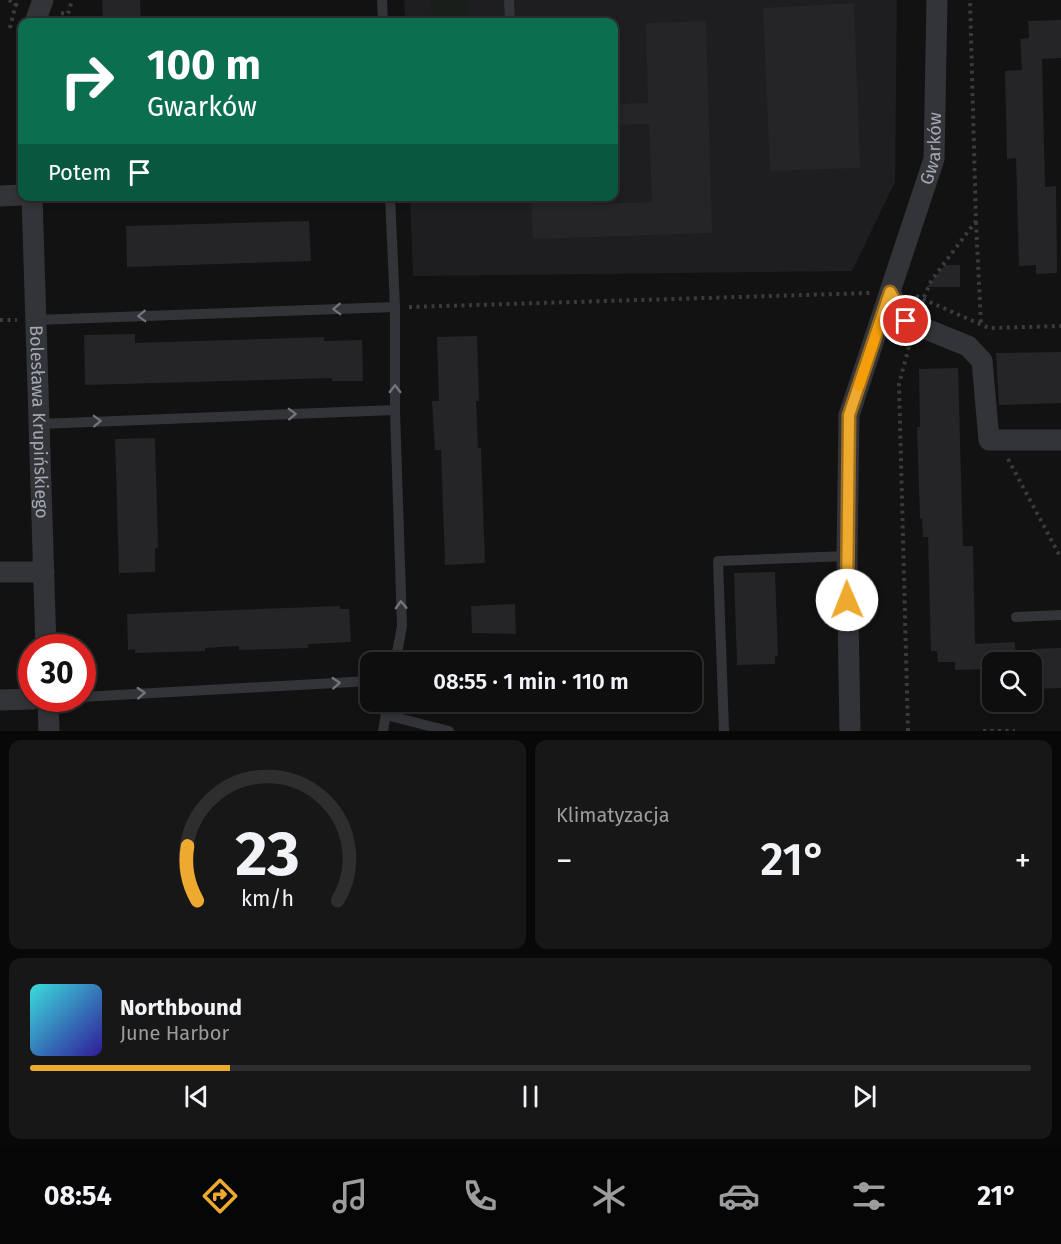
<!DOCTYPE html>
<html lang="pl">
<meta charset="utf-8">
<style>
:root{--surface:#0e0e0e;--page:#171717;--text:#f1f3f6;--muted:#9b9c9e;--line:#2e2e2e;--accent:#eeaa2f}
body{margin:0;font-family:"Fira Sans",sans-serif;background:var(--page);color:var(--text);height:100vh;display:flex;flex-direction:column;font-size:22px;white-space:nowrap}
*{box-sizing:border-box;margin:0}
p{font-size:20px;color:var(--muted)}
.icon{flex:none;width:33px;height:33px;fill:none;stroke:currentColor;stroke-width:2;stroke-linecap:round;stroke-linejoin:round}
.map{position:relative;height:731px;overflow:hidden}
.panel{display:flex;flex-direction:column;gap:9px;padding:9px;background:#080808;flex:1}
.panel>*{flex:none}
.top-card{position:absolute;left:18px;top:18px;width:600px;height:183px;border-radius:12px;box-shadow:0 3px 9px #0003,0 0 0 2px var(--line);background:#0b6e4f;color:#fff;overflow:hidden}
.tools{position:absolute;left:982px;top:652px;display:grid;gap:12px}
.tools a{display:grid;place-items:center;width:60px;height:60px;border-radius:12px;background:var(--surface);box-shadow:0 3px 9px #0003,0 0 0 2px var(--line);font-size:30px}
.speed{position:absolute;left:18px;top:634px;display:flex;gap:12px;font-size:30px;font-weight:700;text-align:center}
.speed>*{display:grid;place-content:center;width:78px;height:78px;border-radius:50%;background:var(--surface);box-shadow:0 3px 9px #0003,0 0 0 2px var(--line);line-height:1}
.speed .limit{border:9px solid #d22;background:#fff;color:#111}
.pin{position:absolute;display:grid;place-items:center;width:51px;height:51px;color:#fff;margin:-26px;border:3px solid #fff;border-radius:50%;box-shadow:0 2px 6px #0007}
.me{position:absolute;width:66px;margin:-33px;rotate:359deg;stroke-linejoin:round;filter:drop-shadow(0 0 4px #0008)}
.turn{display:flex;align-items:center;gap:21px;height:126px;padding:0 30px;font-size:27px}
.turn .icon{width:78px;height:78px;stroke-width:2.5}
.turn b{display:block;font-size:42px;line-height:51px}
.then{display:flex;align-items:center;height:57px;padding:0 30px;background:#0003;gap:12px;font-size:22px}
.big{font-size:45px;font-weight:600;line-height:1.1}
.panel .card{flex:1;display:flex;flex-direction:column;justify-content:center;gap:9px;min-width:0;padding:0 21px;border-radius:12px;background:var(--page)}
.panel .dial{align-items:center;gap:0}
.dial svg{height:156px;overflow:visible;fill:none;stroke:var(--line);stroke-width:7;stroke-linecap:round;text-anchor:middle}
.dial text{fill:var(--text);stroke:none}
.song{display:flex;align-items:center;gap:18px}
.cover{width:72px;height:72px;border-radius:9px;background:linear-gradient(135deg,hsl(180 70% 55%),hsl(250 70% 35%))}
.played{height:6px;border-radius:3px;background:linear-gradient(90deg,var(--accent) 20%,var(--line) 20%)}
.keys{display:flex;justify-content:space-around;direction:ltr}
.heat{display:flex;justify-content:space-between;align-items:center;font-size:33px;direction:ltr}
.panel .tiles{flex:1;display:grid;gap:9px;grid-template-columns:1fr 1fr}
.card:last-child{grid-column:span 2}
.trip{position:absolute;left:360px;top:652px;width:342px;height:60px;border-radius:12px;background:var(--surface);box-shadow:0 3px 9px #0003,0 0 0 2px var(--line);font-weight:600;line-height:60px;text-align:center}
.tab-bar{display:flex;height:96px;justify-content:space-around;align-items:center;background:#060606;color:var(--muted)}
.tab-bar .icon{width:42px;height:42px}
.tab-bar .on{color:var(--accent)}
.tab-bar b{font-size:27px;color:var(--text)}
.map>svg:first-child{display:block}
</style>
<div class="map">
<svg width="1061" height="731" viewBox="0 0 1061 731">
<rect width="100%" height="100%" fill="#121213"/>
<path fill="#1e1e20" d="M404 0H897L895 182 852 271 413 276 410 197 614 196V22H405Z"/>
<path fill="#181e19" d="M431 0H467V22H432Z"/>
<g fill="#252527">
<path d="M102 0H140L141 22H103Z"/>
<path d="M854 3 860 168 770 171 763 8Z"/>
<path d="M1061 20V58L1042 59 1045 187 1056 186 1057 273 1036 274V265L1019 266 1016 158 1007 159 1005 71 1022 70 1020 39 1029 38 1028 21Z"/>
<path d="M706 21 712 233 533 239 531 196H592L593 204 652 202 649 124 614 125V104L648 103 646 23Z"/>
<path d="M309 221 311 261 127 267 126 226Z"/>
<path d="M945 265H960V287H927Z"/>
<path d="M135 334V343L324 337V341L362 340 363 381H332V378L85 385 84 335Z"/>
<path d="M477 336 479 401H476L478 448H481L485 563 445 565 441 450H435L432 401H439L437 337Z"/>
<path d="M1061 352V403L999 405 996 353Z"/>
<path d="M958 368 963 546H973L975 644 1015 642 1016 663H993V669L955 670V662H938L937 651H931L928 537H923L922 518H920L917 427H920L919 369Z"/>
<path d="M155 438 158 548H155V572L119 573 115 439Z"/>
<path d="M775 572 778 656H775V664L737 665 734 573Z"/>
<path d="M515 604 516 634 472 633 471 606Z"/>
<path d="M340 606V609H349L351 642 308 644V648L239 650V646L205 648V651L135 653V649L128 650 127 614Z"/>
<path d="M1061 648V688L1032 689V649Z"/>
</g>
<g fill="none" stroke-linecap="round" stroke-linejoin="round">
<g stroke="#393b3f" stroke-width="4" stroke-dasharray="3 4.5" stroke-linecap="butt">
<path d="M9 0 18 6"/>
<path d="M61 13 68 14 72 0"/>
<path d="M10 28 16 3"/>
<path d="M976 222 981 325"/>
<path d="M916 296 989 328 1061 326"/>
<path d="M921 304 931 281 976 221 970 0"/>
<path d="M409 307 870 293"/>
<path d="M0 320H17"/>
<path d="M1008 459 1061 558"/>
<path d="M908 731 899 384 910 343"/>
<path d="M983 731H1015"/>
</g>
<g stroke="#333438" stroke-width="10">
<path d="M382 0 383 22"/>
<path d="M509 1 510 22"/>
<path d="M390 196 395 307V410L402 626 395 663"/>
<path d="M36 320 395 307"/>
<path d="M39 424 395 410"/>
<path d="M1016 617 1061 615"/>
<path d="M82 697 370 681"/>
<path d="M386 715 449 731"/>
<path d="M383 731 388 702"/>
<path d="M724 731 718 561 847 556"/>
</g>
<g stroke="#333438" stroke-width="21">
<path d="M35 22 43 0"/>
<path d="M0 196 22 195"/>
<path id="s1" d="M32 196 46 648"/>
<path d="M890 292 906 321 968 346 982 361 989 440H1061"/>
<path d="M0 572H44"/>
<path d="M48 699 49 731"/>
<path d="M0 700 32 699"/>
<path id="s2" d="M850 731 847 556 849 415 934 159 937 0"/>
</g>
</g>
<defs><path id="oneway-chevron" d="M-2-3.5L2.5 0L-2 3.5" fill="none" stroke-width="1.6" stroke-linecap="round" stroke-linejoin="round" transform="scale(1.5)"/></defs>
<g stroke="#71747c">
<use href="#oneway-chevron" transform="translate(337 309) rotate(178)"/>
<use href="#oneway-chevron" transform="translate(142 316) rotate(178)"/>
<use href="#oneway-chevron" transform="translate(395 389) rotate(-90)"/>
<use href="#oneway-chevron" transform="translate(292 414) rotate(-2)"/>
<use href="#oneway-chevron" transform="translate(97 421) rotate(-2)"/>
<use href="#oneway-chevron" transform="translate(401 605) rotate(-92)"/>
<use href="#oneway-chevron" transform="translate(336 683) rotate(-3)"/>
<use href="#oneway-chevron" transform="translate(141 693) rotate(-3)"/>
</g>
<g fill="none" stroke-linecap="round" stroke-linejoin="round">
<g stroke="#9b6e1f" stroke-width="15">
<path id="route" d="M847 600 849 415 890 292 906 321"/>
</g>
<use href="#route" stroke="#eeaa2f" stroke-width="10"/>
<path stroke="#f59e0b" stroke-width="10" d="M859 386 881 320"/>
</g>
<g text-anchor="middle" stroke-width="6" stroke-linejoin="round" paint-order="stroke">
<g font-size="18" fill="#a3a9b4" stroke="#0d0d0e">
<text dy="6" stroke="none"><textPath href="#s2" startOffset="596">Gwarków</textPath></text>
<text dy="6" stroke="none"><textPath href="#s1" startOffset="226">Bolesława Krupińskiego</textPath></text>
</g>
</g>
</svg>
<div class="tools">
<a><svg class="icon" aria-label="search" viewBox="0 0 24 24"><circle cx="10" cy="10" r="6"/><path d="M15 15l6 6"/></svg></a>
</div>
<div class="speed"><div class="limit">30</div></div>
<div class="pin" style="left:906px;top:321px;background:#d93025"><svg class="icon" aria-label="arrive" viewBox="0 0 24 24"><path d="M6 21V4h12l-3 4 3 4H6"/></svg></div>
<svg class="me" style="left:847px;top:600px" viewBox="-20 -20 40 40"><circle r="19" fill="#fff"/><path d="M0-13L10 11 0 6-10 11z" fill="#eeaa2f"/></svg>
<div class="trip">08:55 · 1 min · 110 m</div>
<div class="top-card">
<div class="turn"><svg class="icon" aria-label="right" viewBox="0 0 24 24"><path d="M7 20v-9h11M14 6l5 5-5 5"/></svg><div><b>100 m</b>Gwarków</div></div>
<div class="then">Potem<svg class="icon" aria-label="arrive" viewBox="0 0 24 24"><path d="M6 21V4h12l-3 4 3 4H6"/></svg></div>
</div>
</div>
<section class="panel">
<div class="tiles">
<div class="card dial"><svg viewBox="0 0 100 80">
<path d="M14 69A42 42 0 1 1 86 69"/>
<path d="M14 69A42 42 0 0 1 9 41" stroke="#eeaa2f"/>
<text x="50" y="56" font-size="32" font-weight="700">23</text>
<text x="50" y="72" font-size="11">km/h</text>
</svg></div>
<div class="card"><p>Klimatyzacja</p>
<div class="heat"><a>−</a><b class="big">21°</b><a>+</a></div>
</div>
<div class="card">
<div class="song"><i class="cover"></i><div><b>Northbound</b><p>June Harbor</p></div></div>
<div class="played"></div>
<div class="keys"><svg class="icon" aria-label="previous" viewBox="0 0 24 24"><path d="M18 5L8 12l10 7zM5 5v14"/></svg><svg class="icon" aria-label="pause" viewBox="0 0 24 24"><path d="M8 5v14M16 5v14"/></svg><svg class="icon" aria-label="next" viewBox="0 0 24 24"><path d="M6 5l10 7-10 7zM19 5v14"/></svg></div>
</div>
</div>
</section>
<nav class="tab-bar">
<b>08:54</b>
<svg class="icon on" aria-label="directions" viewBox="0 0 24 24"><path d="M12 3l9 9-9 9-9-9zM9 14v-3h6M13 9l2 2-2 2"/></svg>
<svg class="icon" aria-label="music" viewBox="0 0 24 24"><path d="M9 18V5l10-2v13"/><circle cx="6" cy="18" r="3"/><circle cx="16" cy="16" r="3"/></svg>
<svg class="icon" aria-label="phone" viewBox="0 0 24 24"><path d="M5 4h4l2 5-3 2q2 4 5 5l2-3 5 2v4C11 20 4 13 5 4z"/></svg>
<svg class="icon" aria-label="climate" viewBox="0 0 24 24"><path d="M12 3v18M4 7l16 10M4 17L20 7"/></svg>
<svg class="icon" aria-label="car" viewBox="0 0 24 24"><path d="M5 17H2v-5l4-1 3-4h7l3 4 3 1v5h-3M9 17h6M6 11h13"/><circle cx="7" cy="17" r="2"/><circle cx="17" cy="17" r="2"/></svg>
<svg class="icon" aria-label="filters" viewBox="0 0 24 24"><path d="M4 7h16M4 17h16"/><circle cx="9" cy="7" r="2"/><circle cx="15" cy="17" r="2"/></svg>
<b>21°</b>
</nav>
